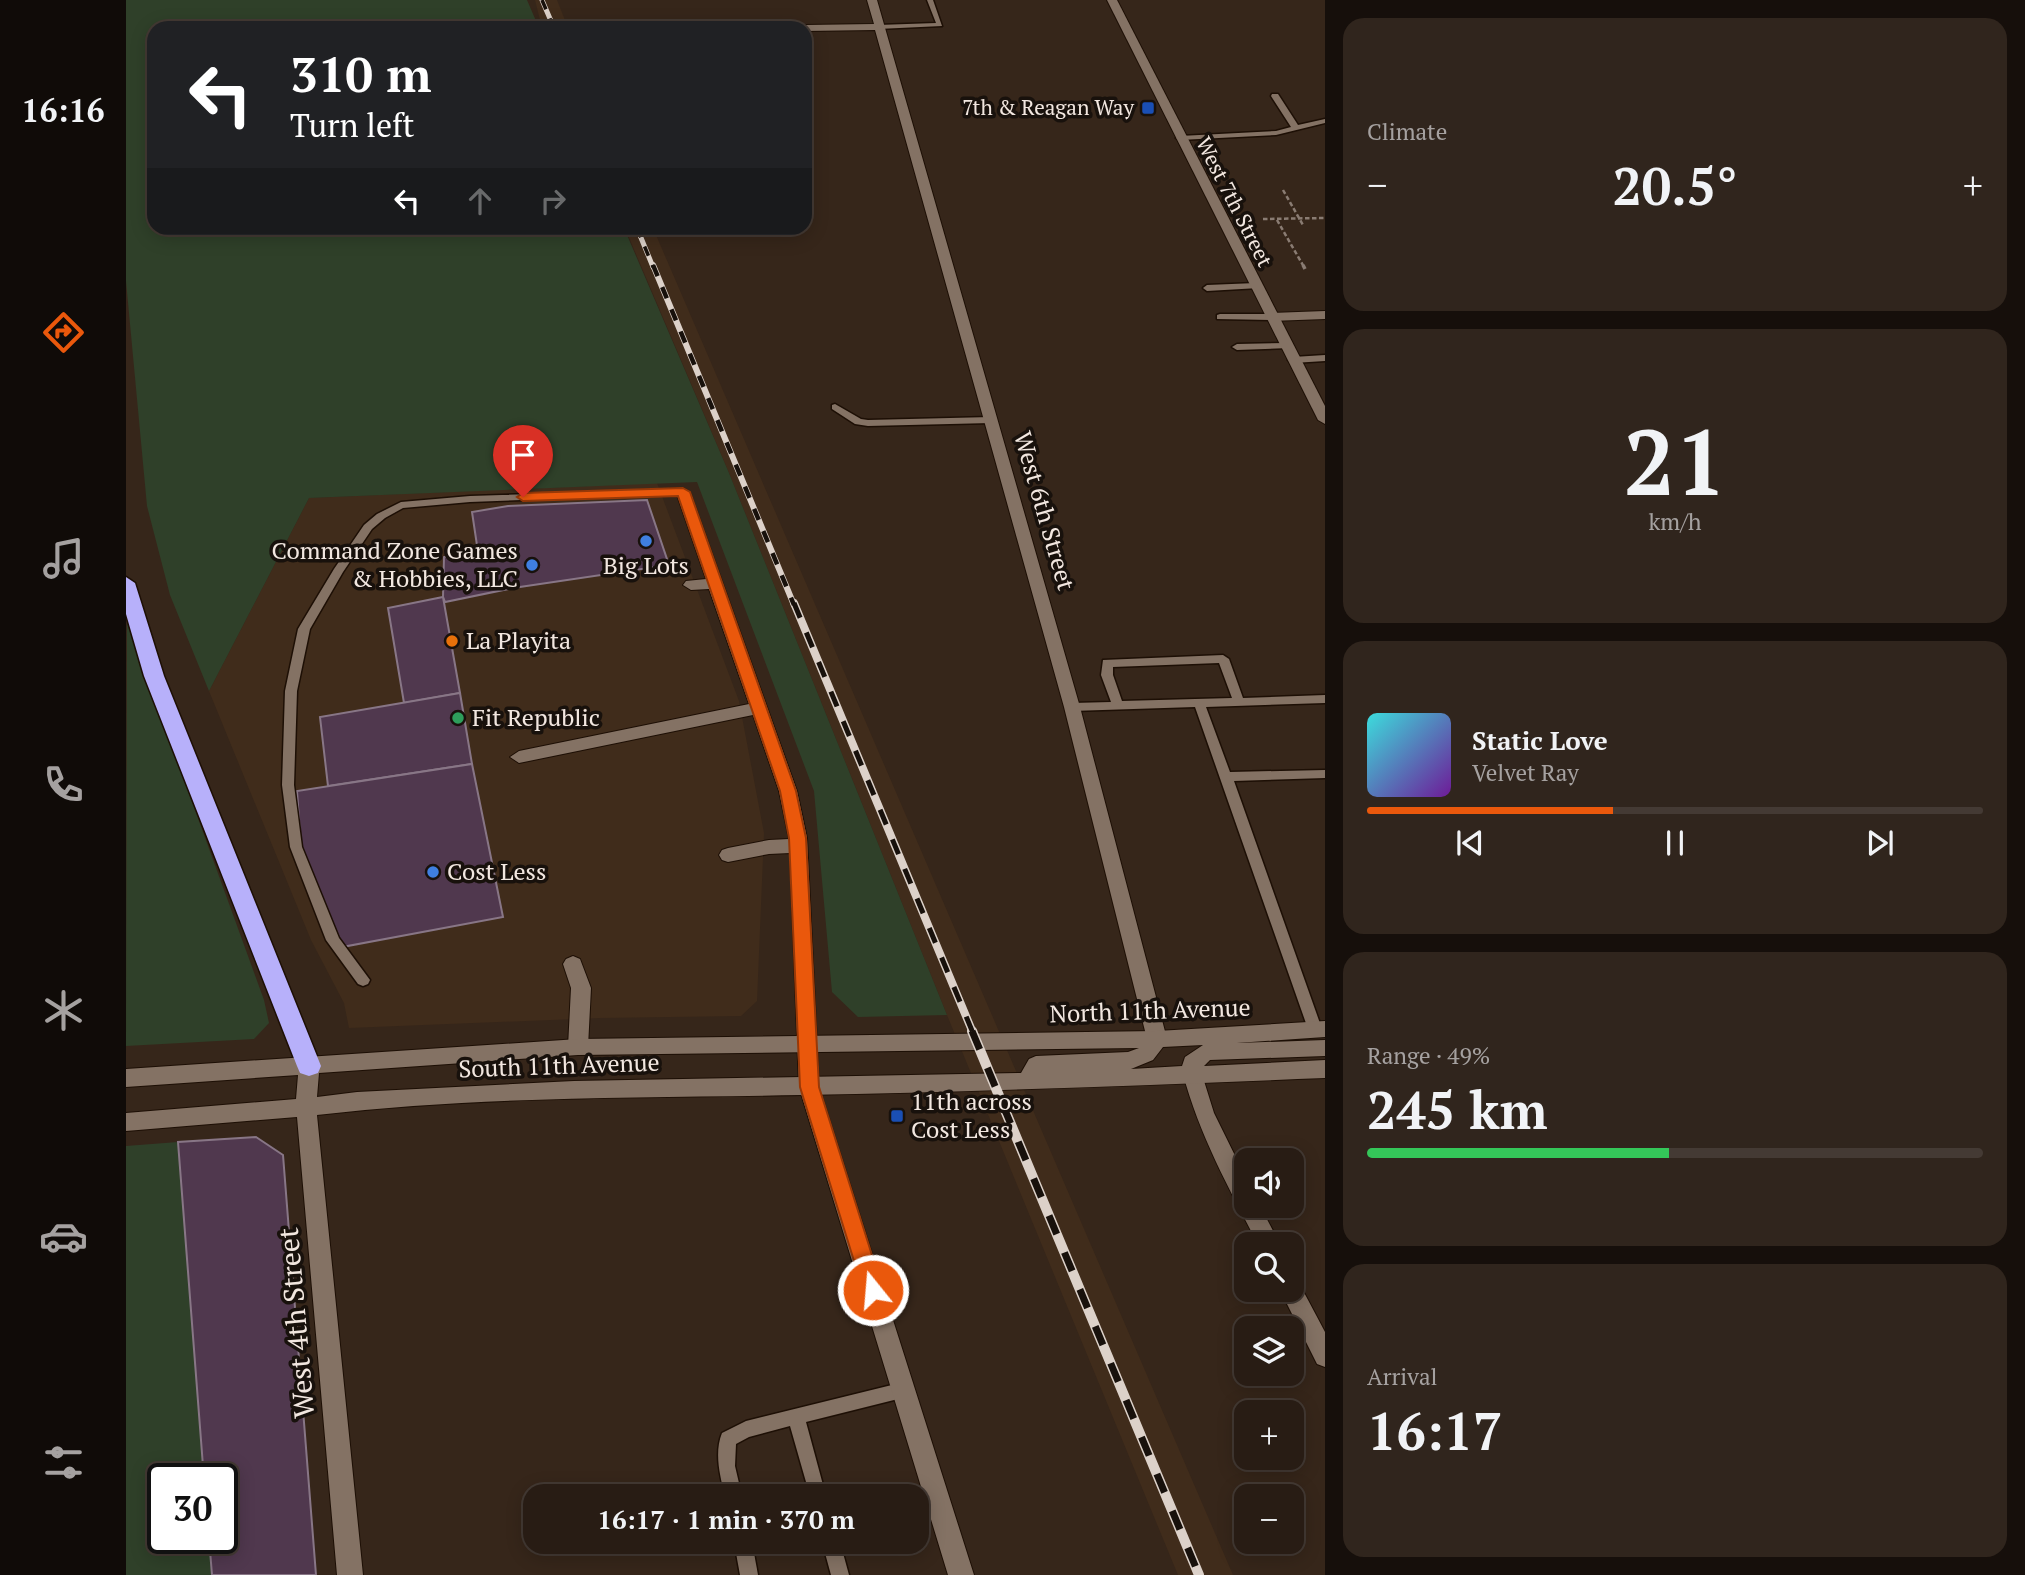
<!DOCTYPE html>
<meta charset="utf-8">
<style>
:root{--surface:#281c14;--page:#30251d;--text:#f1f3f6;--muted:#a5a1a0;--line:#443a34;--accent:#ea580c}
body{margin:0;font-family:"PT Serif",serif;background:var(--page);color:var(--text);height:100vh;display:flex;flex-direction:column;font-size:26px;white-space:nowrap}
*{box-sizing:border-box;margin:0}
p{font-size:23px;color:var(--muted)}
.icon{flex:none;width:38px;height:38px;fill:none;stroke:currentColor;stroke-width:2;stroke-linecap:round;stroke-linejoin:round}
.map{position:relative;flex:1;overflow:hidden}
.details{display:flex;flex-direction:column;gap:18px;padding:18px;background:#160f0b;width:700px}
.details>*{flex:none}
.hud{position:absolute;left:21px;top:21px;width:665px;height:214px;border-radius:21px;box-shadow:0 4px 18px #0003,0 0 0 2px var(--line);background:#202124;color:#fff;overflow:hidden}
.buttons{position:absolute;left:1108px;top:1148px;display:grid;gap:14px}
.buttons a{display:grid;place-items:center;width:70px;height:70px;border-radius:14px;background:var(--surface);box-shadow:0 4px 18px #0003,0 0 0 2px var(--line);font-size:35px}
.speed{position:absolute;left:21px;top:1463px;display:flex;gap:14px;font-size:35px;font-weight:700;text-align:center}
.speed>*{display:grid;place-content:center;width:91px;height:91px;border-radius:50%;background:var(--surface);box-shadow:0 4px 18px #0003,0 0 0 2px var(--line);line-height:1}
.speed .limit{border:4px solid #111;border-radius:10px;background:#fff;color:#111}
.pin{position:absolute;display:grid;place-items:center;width:60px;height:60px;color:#fff;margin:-72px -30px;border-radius:50% 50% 50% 0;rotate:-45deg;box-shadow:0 0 7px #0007}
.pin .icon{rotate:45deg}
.me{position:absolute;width:77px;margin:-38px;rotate:343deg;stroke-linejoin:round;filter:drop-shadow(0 0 5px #0008)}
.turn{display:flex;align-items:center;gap:24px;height:147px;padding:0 28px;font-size:32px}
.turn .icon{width:91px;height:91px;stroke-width:2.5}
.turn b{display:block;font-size:49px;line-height:60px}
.lanes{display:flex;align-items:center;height:66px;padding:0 28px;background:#0003;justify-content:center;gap:35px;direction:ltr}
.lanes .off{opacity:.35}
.big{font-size:52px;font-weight:600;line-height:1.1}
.details .tile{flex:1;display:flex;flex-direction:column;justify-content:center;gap:10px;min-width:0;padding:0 24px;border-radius:21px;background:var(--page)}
.details .dial{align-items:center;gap:0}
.dial b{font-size:91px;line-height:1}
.song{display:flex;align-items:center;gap:21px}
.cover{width:84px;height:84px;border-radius:10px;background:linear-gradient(135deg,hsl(180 70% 55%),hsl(280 70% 35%))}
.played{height:7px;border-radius:4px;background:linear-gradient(90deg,var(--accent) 40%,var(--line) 40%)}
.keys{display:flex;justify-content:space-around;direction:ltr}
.heat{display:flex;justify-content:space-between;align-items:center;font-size:38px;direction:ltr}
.charge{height:10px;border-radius:5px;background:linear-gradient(90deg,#34c759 49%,var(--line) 0)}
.trip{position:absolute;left:397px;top:1484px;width:406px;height:70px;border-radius:21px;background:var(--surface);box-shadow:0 4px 18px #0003,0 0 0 2px var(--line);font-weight:600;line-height:70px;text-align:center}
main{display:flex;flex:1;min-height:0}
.tabs{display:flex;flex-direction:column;width:126px;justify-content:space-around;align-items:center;background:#100b08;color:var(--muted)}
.tabs .icon{width:49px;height:49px}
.tabs .current{color:var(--accent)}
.tabs b{font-size:32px;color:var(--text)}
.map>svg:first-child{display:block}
</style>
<main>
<nav class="tabs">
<b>16:16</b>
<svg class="icon current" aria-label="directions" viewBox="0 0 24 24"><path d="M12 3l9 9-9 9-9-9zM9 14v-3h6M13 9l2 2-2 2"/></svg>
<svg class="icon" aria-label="music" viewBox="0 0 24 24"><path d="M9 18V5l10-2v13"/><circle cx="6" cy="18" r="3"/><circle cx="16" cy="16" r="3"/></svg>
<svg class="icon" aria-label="phone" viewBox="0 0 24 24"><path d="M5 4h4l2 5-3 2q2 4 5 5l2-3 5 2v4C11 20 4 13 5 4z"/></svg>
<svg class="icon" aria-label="climate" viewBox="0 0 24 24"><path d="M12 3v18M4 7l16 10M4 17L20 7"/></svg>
<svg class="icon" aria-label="car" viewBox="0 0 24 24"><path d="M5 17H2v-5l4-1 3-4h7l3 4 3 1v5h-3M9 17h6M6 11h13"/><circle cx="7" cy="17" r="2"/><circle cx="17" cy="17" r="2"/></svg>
<svg class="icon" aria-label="filters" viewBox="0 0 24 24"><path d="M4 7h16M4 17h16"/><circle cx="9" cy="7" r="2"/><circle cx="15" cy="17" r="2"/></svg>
</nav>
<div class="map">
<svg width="1199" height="1575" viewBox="0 0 1199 1575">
<rect width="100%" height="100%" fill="#36261a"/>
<g fill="#402c1b">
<path d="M409 0H431L442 28H416Z"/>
<path d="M499 228H527L1107 1575H1052L821 1015 603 473Z"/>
<path d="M531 483 613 701 638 833 631 1001 615 1016 474 1018 223 1028 218 1003 185 940 83 691 183 498Z"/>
</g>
<g fill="#2f4029">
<path d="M0 0H401L413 28H28V228H498L603 473 821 1015 732 1017 706 992 688 791 571 482 183 498 83 691 44 595 21 506 0 281Z"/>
<path d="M1 623 138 1000 143 1023 128 1039 0 1046Z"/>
<path d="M52 1142 78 1479H37V1538H83L86 1575H0V1146Z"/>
</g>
<g fill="#50384e" stroke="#887686" stroke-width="2">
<path d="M521 500 543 565 387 588 319 602 317 597 318 557 352 552 346 512 382 506Z"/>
<path d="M317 597 334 693 278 703 262 608Z"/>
<path d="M334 693 346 764 202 786 194 717Z"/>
<path d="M346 764 377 917 216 947 175 850 171 791Z"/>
<path d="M130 1137 157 1155 190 1575H86L83 1538H96V1479H78L52 1142Z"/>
</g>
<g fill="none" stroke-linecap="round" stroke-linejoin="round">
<g stroke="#1d0f05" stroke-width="3">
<g id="service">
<path d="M801 0H807L816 26 752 29 748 27 752 25 810 23Z"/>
<path d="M1146 94H1152L1172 125 1199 119V123L1150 135 1054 140 1050 138 1054 136 1150 131 1165 127 1145 96Z"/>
<path d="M1130 283 1134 286 1133 288 1081 291 1077 288 1081 285Z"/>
<path d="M1094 314H1145L1150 317 1145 320 1091 319V315Z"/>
<path d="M1160 343 1165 346 1163 348 1111 350 1106 347 1111 344Z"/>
<path d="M1199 355V361L1167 363 1162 360 1167 357Z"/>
<path d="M709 404 735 419 742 420 865 417 870 420 865 423 742 426 729 424 706 409V405Z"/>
<path d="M557 489 562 492 561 494 344 502 277 508 259 518 246 529 217 572 184 629 171 691 168 785 176 847 213 938 244 980 242 984 237 986 232 984 200 940 164 847 156 785 159 691 172 629 208 569 238 525 251 514 275 502 344 496Z"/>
<path d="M1097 655 1103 659 1117 698 1199 695V703L1080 707 1104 772 1199 770V778L1108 781 1196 1029 1194 1033 1189 1035 1184 1033 1182 1029 1069 707 946 711 940 707 946 703 985 702 975 675 977 660ZM1093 663 1106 698 996 701 987 675V667Z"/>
<path d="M778 1382 784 1384 786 1390 784 1396 680 1422 700 1496H684L664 1426 623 1437 610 1444 609 1466 616 1496H599C594 1476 588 1453 596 1433L620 1421Z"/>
<path d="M608 1542H626L632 1575H614Z"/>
<path d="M696 1542H714L723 1575H705Z"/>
</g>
</g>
<g stroke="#1d0f05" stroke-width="2">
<g id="minor">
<path d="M741 0H751L954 707 1041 1039 1038 1045 1031 1047 1024 1045 1021 1039 938 707 749 30 679 31V28H674L679 25 748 24Z"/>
<path d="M1199 311V319L1145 321 1139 317 1145 313Z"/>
<path d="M557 488 564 492 671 791 681 838 693 1087 848 1575H822L673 1087 664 853 643 854 602 862 596 860 593 855 596 850 602 848 643 840 663 839 653 791 627 715 393 763 384 757 393 751 623 704 583 589 565 590 557 585 560 581 580 579 550 492Z"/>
<path d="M447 956 454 959 465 988 462 1047 459 1053 452 1055 445 1053 442 1047 445 988 437 964 440 959Z"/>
<path d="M1067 1065 1074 1068 1088 1113 1120 1178V1206H1134L1154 1244H1132C1103 1189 1073 1134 1057 1074L1060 1068Z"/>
<path d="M1166 1280 1173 1283 1199 1332V1367L1191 1364 1154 1290H1166Z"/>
</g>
</g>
<g stroke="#1d0f05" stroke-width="2">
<path id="tertiary" d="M981 0H991L1199 406V424L1192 420Z"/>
</g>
<g stroke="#1d0f05" stroke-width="2">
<path id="secondary" d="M1199 1021V1037L1111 1043 1199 1040V1056L1084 1060 1078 1066 1199 1060V1078C1025 1085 851 1092 676 1095 515 1098 351 1096 191 1115L237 1575H211L171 1117 0 1131V1113L170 1099 172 1075 0 1087V1069L452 1039 1031 1031ZM1077 1045 1059 1057 1056 1066 1005 1069 1027 1060 1037 1047ZM1013 1048 1002 1052 910 1056 903 1059 895 1073 448 1081 231 1092 191 1097 193 1073 452 1055Z"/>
</g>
<g stroke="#1d0f05" stroke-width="3">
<path id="motorway" d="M0 577 9 583 38 676 195 1066 192 1073 183 1076 174 1073 171 1066 18 676 0 614Z"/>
</g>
<g stroke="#8a7c73" stroke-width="2.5" stroke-dasharray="4.5 2.5" stroke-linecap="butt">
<path d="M1157 190 1177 225"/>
<path d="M1137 219 1199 218"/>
<path d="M1151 220 1178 267"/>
</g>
<path stroke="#8a7c73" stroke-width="3.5" stroke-dasharray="5 2.5" stroke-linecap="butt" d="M1177 265 1179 269"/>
<use href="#service" fill="#847264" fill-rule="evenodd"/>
<use href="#minor" fill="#847264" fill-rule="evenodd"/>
<use href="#tertiary" fill="#847264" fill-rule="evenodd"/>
<use href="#secondary" fill="#847264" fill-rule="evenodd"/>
<use href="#motorway" fill="#b7b0fa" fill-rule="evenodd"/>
<g stroke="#dcd1c9" stroke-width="5">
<g id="rail-far3">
<path d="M416 0 428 28"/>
<path d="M511 228 527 267"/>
</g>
</g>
<g stroke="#dcd1c9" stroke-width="6">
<path id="rail-far2" d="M527 265 668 605"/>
</g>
<g stroke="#dcd1c9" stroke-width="8">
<path id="rail-far1" d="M668 603 847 1033"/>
</g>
<g stroke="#dcd1c9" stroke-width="10">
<path id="rail" d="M846 1031 1073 1575"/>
</g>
<use href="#rail-far3" stroke="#18110c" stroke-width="3.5" stroke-dasharray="10" stroke-linecap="butt"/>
<use href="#rail-far2" stroke="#18110c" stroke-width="4.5" stroke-dasharray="12" stroke-linecap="butt"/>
<use href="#rail-far1" stroke="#18110c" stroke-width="5" stroke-dasharray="16" stroke-linecap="butt"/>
<use href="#rail" stroke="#18110c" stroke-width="7" stroke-dasharray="20" stroke-linecap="butt"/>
</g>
<path fill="#ea580c" stroke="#983908" stroke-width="2" d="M557 488 564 492 670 791 680 838 693 1087 757 1290 754 1296 747 1299 740 1296 737 1290 674 1087 663 838 654 791 552 496 397 501 391 497 397 493Z"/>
<g fill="#1a4fb4" stroke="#18110c" stroke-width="2.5">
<rect x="1015" y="101" width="14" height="14" rx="3.5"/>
<rect x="764" y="1109" width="14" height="14" rx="3.5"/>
</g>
<g fill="#3f7fe0" stroke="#18110c" stroke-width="2.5">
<circle cx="520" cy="541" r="7"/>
<circle cx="406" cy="565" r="7"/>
<circle cx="307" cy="872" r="7"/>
</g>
<circle fill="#e8710a" stroke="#18110c" stroke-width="2.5" cx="326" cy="641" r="7"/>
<circle fill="#2e9e5b" stroke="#18110c" stroke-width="2.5" cx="332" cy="718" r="7"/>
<g text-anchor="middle" stroke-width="7" stroke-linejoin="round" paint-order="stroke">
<g font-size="21" fill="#f2e7e0" stroke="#18110c" text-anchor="end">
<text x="1008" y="115">7th &amp; Reagan Way</text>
</g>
<g font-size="21" fill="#f2e7e0" stroke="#18110c">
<text transform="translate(1108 202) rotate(63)" y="7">West 7th Street</text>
</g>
<g font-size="24" fill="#f2e7e0" stroke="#18110c">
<text transform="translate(918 511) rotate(74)" y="8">West 6th Street</text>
<text transform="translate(1024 1011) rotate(-2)" y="8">North 11th Avenue</text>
<text transform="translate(433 1066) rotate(-2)" y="8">South 11th Avenue</text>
</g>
<g font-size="24" fill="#f2e7e0" stroke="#18110c" text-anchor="start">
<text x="392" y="559" text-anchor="end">Command Zone Games<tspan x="392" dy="28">&amp; Hobbies, LLC</tspan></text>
<text x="520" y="574" text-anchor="middle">Big Lots</text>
<text x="340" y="649">La Playita</text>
<text x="346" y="726">Fit Republic</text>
<text x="321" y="880">Cost Less</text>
<text x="785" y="1110">11th across<tspan x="785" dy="28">Cost Less</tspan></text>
</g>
<g font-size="28" fill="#f2e7e0" stroke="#18110c">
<text transform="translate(170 1323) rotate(-95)" y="10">West 4th Street</text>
</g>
</g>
</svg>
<div class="buttons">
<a><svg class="icon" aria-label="sound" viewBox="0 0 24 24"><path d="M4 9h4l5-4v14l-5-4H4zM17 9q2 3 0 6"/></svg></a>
<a><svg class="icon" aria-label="search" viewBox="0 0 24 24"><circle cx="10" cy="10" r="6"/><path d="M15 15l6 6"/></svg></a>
<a><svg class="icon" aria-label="layers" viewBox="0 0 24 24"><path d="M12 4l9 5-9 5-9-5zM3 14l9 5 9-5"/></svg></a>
<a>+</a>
<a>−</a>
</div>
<div class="speed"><div class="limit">30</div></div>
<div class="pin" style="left:397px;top:497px;background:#d93025"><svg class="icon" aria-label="arrive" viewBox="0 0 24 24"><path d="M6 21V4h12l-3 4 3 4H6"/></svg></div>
<svg class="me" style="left:747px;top:1290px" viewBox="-20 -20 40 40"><circle r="17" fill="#ea580c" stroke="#fff" stroke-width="3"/><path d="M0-11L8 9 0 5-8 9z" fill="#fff"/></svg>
<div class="trip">16:17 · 1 min · 370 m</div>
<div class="hud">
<div class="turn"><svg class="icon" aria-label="left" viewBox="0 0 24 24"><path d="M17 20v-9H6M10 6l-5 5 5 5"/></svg><div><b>310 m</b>Turn left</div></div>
<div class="lanes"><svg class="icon" aria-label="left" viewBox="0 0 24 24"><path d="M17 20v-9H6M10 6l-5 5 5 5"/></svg><svg class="icon off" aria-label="ahead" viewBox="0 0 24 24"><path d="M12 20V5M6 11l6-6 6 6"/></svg><svg class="icon off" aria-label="right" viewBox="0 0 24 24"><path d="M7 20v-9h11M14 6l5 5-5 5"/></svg></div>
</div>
</div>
<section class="details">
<div class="tile"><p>Climate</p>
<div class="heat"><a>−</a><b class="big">20.5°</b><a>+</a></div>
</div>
<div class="tile dial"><b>21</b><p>km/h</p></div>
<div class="tile">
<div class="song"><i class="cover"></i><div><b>Static Love</b><p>Velvet Ray</p></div></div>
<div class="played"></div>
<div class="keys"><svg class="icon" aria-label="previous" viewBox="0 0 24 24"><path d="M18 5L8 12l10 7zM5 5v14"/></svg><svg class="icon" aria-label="pause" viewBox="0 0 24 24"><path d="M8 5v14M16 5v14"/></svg><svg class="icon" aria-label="next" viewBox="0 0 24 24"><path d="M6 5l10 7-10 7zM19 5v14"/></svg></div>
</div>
<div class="tile"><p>Range · 49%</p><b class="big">245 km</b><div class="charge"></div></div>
<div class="tile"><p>Arrival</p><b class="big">16:17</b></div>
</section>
</main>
